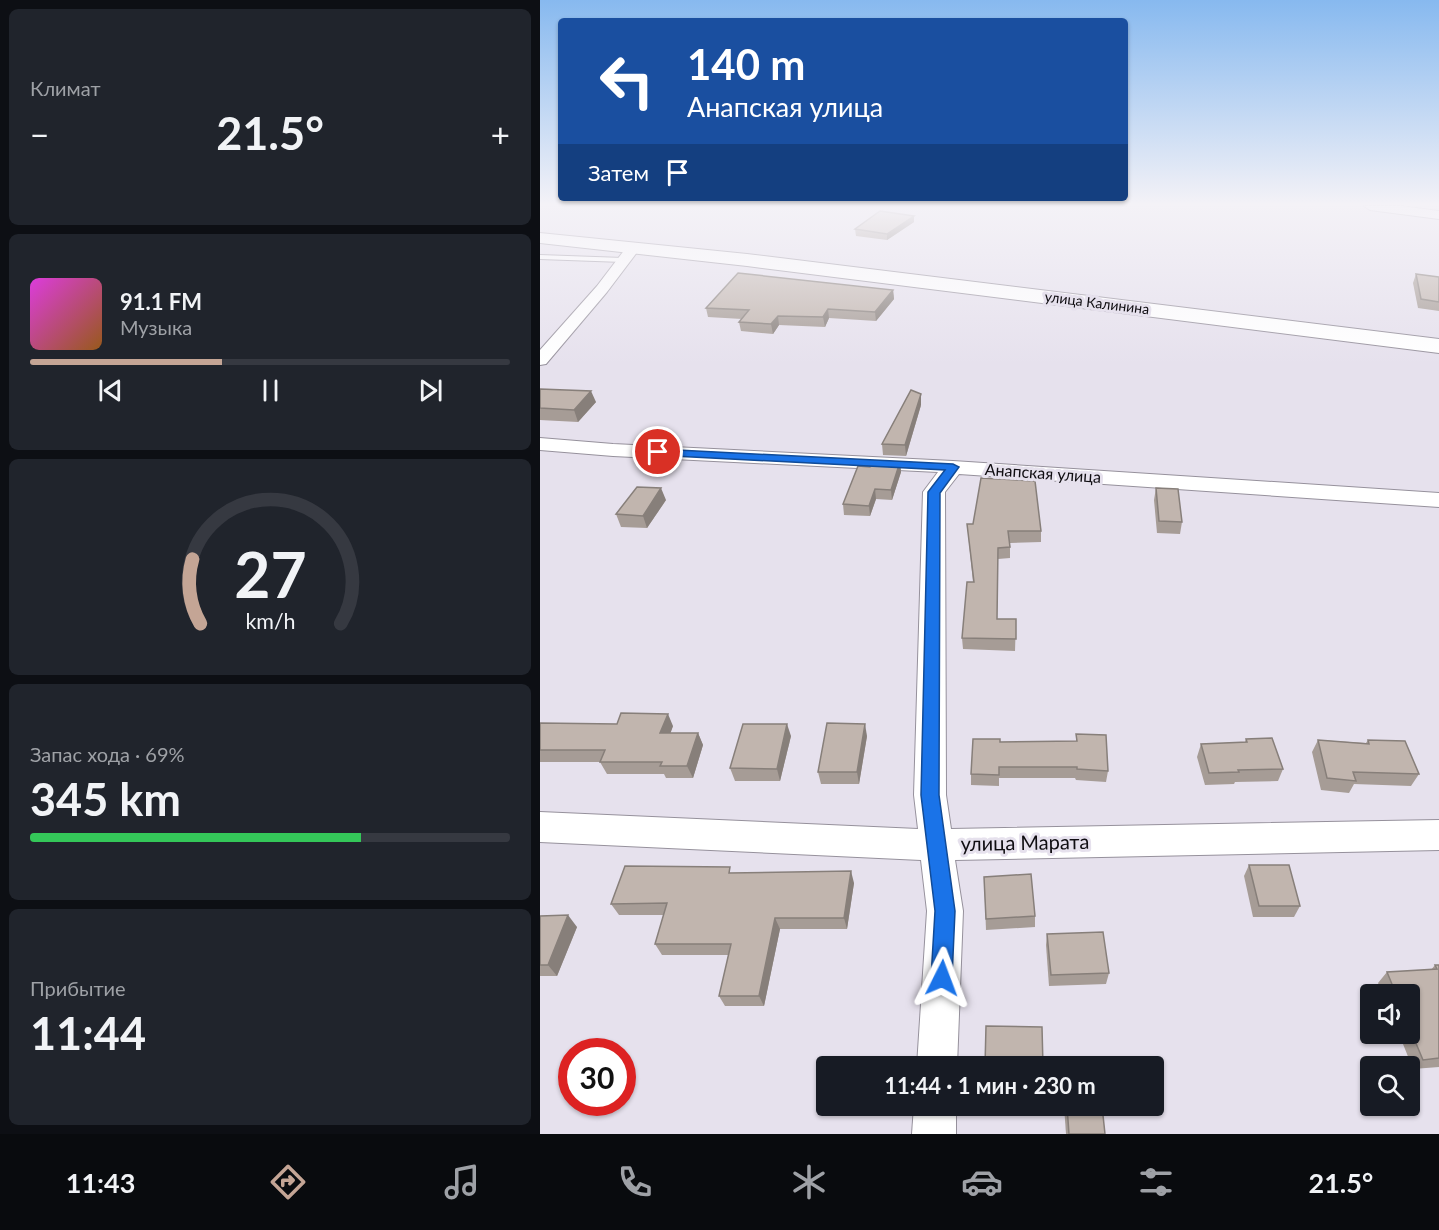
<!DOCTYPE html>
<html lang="ru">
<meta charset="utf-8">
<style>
:root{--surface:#171b24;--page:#20242c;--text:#f1f3f6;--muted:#9ea1a6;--line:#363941;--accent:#c4a595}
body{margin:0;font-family:Lato,sans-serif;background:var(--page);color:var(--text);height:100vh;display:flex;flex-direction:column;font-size:22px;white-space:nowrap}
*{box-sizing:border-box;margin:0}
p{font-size:20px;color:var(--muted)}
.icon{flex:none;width:33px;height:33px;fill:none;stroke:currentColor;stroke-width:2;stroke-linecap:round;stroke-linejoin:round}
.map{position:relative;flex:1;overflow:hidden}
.sheet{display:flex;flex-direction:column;gap:9px;padding:9px;background:#0d0f14;width:540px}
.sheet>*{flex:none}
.banner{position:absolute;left:18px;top:18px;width:570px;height:183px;border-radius:6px;box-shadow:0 2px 4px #0004;background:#1a4fa0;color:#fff;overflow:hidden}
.controls{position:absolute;left:820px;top:984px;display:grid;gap:12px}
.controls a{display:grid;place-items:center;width:60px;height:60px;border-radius:6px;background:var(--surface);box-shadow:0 2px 4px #0004;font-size:30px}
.speed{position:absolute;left:18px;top:1038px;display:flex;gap:12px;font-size:30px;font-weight:700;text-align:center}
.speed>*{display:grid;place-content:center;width:78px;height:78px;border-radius:50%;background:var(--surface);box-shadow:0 2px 4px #0004;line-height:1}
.speed .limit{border:9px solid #d22;background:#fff;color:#111}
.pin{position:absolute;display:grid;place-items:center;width:51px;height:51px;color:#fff;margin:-26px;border:3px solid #fff;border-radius:50%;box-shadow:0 2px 6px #0007}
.me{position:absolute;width:66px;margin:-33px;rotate:3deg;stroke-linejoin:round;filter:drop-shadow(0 0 4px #0008)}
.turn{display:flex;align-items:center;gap:21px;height:126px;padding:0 30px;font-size:27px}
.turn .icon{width:78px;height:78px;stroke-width:2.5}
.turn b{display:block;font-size:42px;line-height:51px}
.then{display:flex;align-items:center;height:57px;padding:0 30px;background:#0003;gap:12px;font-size:22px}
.big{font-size:45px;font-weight:700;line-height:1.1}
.sheet .card{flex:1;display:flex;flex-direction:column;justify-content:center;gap:9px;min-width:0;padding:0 21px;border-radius:9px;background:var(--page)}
.sheet .dial{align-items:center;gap:0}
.dial svg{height:156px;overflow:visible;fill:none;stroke:var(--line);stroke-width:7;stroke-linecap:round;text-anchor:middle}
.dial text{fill:var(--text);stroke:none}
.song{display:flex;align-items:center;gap:18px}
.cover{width:72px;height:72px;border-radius:9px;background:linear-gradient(135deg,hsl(300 70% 55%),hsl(30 70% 35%))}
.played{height:6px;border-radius:3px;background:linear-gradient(90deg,var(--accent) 40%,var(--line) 40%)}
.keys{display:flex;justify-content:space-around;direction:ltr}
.heat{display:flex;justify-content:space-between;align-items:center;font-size:33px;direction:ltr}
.charge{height:9px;border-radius:4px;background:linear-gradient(90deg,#34c759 69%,var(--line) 0)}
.trip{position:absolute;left:276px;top:1056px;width:348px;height:60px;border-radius:6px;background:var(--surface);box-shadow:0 2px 4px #0004;font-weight:700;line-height:60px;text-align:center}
.tabs{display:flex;height:96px;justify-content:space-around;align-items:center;background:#090b0e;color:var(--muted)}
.tabs .icon{width:42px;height:42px}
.tabs .current{color:var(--accent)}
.tabs b{font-size:27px;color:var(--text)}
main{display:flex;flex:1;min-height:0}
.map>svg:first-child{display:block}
</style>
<main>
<section class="sheet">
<div class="card"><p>Климат</p>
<div class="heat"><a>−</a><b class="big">21.5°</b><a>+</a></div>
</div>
<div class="card">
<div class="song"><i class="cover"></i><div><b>91.1 FM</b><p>Музыка</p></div></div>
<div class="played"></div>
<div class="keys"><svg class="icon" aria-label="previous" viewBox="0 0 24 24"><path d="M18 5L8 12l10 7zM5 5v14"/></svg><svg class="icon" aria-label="pause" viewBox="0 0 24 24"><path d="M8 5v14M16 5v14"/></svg><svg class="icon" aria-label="next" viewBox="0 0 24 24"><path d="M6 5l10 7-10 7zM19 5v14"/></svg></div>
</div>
<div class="card dial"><svg viewBox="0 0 100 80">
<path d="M14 69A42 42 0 1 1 86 69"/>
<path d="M14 69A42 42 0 0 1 10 36" stroke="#c4a595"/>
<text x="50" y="56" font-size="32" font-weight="700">27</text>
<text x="50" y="72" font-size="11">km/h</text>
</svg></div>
<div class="card"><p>Запас хода · 69%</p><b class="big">345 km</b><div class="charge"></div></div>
<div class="card"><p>Прибытие</p><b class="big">11:44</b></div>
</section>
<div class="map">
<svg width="899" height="1134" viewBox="0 0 899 1134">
<rect width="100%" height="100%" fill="#e6e1ed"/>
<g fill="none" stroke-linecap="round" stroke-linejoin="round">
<g stroke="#96919c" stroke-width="2">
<path id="lane" d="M0 255 83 258 86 260 83 262 0 259Z"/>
</g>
<g stroke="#96919c" stroke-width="2">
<g id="street">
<path d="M824 206H861L899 211V219L830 210Z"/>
<path d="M94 243 101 247 67 292 6 364 0 365V350L57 286 89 244Z"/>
<path d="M0 438 73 444 413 461 899 493V507L419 474 405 492 406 795 411 829 899 820V850L415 860 423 911 417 1066H377L387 911 381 860 0 842V812L378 829 374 795 383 492 398 472 73 456 0 450Z"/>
<path d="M374 1106H416V1134H372Z"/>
</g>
</g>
<g stroke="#96919c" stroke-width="2">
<path id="secondary" d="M0 233 207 254 899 339V353L207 266 0 243Z"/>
</g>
<use href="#lane" fill="#fff" fill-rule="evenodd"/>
<use href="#street" fill="#fff" fill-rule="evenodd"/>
<use href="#secondary" fill="#fff" fill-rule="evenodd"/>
</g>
<g fill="#a69c96">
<path d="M374 216V222L347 240 316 236 315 229Z"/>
<path d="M876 274 899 277V311L878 308 873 283Z"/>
<path d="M353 290 354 299 336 321 289 318 285 327 239 325 233 334 201 331 199 322 202 319 168 317 166 308Z"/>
<path d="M0 389 56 402 38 422 0 420Z"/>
<path d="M381 405 366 456 343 455 342 444Z"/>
<path d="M360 462 361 472 352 500 336 499 330 516 304 515 303 504 330 467Z"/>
<path d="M616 488 642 522 640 534 617 533 614 500Z"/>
<path d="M126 500 107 528 81 527 76 514Z"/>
<path d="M427 524 501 531V542L470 543V558L458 559 457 619H476L475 651 423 649 422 638 433 582Z"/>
<path d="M0 723 133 726 130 733H158L163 745 153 778H126L124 774H67L60 762H0Z"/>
<path d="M536 734 568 771 566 782 536 780 535 778H459V786L431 785V774L460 742 536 741Z"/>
<path d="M251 736 240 781H195L190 768Z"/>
<path d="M327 736 319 784H281L278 772Z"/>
<path d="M706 739 743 769 738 781 695 782 694 784 665 785 657 757 661 744 705 742Z"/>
<path d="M778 740 826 743 828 740 879 774 871 786 814 784 809 793 781 790 772 752Z"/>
<path d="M709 865 760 906 754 917H713L704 876Z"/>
<path d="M193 873 314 883 307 929H240L224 1006H185L179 996 189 955H122L115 944 124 915H79L71 904Z"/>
<path d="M444 877 495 916V927L446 930Z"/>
<path d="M0 916 37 927 17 976H0Z"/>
<path d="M507 934 569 973 566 984 509 986 506 945Z"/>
<path d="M895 965H899V1067L873 1069 859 1034H870V994H843L838 983 847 972 891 970Z"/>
<path d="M524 1106H562L565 1134H526Z"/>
</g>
<g fill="#877f7a">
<path d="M374 216V222L347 240V234Z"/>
<path d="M353 290 354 299 336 321 335 312Z"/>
<path d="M288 309 289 318 285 327 283 317Z"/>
<path d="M238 316 239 325 233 334 231 324Z"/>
<path d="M51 391 56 402 38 422 34 410Z"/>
<path d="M381 394V405L366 456 365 445Z"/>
<path d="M360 462 361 472 352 500 351 490Z"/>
<path d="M121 488 126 500 107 528 103 516Z"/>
<path d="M335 489 336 499 330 516 329 506Z"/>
<path d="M128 714 133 726 126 746 120 733Z"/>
<path d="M247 724 251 736 240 781 237 769Z"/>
<path d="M325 724 327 736 319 784 317 772Z"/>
<path d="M158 733 163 745 153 778 147 766Z"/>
<path d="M311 871 314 883 307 929 304 918Z"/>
<path d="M28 915 37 927 17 976 8 965Z"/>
<path d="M235 918 240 929 224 1006 219 996Z"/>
</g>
<g fill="#c1b5ae" stroke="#877f7a" stroke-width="1.5">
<path d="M340 211 374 216 347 234 315 229Z"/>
<path d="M198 273 353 290 335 312 288 309 283 317 238 316 231 324 199 322 209 310 166 308Z"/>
<path d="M876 274 899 277V302L881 299Z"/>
<path d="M0 389 51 391 34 410 0 408Z"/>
<path d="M371 390 381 394 365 445 342 444Z"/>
<path d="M334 461 360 462 351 490 335 489 329 506 303 504 318 466 330 467Z"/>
<path d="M441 478 495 481 501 531H468L470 547 458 548 457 619H476V639L422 638 427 582H434L427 524H433Z"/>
<path d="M97 487 121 488 103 516 76 514Z"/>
<path d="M616 488 638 489 642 522 619 521Z"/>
<path d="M81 713 128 714 120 733H158L147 766H120L122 762H60L65 750H0V723L77 724Z"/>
<path d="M287 723 325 724 317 772H278Z"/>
<path d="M203 724H247L237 769 190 768Z"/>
<path d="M536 734 566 735 568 771 537 769V767H459V775L431 774 433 739H460V742L537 741Z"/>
<path d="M732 738 743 769 698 770 699 772 669 773 661 744 707 742 706 739Z"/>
<path d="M778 740 829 744 828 740 865 741 879 774 813 772 816 781 787 778Z"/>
<path d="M709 865H749L760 906H719Z"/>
<path d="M85 866 190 867 189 873 311 871 304 918H235L219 996H179L191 944H115L127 903 71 904Z"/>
<path d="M491 874 495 916 446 919 444 877Z"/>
<path d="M28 915 8 965H0V916Z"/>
<path d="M563 932 569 973 511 975 507 934Z"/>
<path d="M895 965H899V1058L883 1060 870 1029V994H856L847 972 897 969Z"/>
<path d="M446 1026 502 1027 503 1066H445Z"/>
<path d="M527 1106H562L565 1134H529Z"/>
</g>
<linearGradient id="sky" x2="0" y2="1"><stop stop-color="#87b9ef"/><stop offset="0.56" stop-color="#f4f2f7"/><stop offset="1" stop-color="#f4f2f7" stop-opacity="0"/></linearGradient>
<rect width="899" height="365" fill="url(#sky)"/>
<path fill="#1a73e8" stroke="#114b97" stroke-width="1.5" d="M118 449 413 464 419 467 400 493 399 795 415 911 412 978 409 985 402 989 394 985 391 978 395 911 381 795 388 492 405 470 114 455V450Z"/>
<g text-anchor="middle" stroke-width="6" stroke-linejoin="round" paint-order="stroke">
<g font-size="14" fill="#0f0d11" stroke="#e6e1ed">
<text transform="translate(557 303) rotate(7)" y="5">улица Калинина</text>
</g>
<g font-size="16" fill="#0f0d11" stroke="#e6e1ed">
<text transform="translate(503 473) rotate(4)" y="6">Анапская улица</text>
</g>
<g font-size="20" fill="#0f0d11" stroke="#e6e1ed">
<text transform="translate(485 843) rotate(-1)" y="7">улица Марата</text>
</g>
</g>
</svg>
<div class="controls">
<a><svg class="icon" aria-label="sound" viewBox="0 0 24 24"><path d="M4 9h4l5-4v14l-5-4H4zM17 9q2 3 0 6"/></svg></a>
<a><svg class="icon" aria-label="search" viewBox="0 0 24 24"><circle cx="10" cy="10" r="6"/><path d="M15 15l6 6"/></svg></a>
</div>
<div class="speed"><div class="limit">30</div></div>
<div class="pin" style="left:118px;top:452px;background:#d93025"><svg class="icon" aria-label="arrive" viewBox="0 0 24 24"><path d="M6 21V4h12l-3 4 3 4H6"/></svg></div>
<svg class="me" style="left:402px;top:978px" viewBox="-20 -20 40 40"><path d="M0-17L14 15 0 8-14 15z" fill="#1a73e8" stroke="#fff" stroke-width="4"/></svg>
<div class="trip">11:44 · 1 мин · 230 m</div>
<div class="banner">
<div class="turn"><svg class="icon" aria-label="left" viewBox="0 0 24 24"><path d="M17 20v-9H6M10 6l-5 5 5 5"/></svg><div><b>140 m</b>Анапская улица</div></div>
<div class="then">Затем<svg class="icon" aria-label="arrive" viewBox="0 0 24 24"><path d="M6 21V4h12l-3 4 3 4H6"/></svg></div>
</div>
</div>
</main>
<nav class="tabs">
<b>11:43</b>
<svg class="icon current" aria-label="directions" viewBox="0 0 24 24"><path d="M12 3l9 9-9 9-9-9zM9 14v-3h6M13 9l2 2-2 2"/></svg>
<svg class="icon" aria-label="music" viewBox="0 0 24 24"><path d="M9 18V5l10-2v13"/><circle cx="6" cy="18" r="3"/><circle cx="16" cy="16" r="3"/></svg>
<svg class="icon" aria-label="phone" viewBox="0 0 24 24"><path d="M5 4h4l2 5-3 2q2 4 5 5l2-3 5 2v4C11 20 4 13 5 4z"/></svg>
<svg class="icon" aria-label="climate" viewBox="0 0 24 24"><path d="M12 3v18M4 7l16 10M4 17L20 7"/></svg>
<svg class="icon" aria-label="car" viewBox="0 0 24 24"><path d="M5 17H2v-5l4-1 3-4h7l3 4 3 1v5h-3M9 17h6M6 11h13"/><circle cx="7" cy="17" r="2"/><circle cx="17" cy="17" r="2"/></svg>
<svg class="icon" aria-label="filters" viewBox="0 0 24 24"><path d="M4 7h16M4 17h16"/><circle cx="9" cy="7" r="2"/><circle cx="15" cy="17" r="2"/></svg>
<b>21.5°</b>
</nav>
